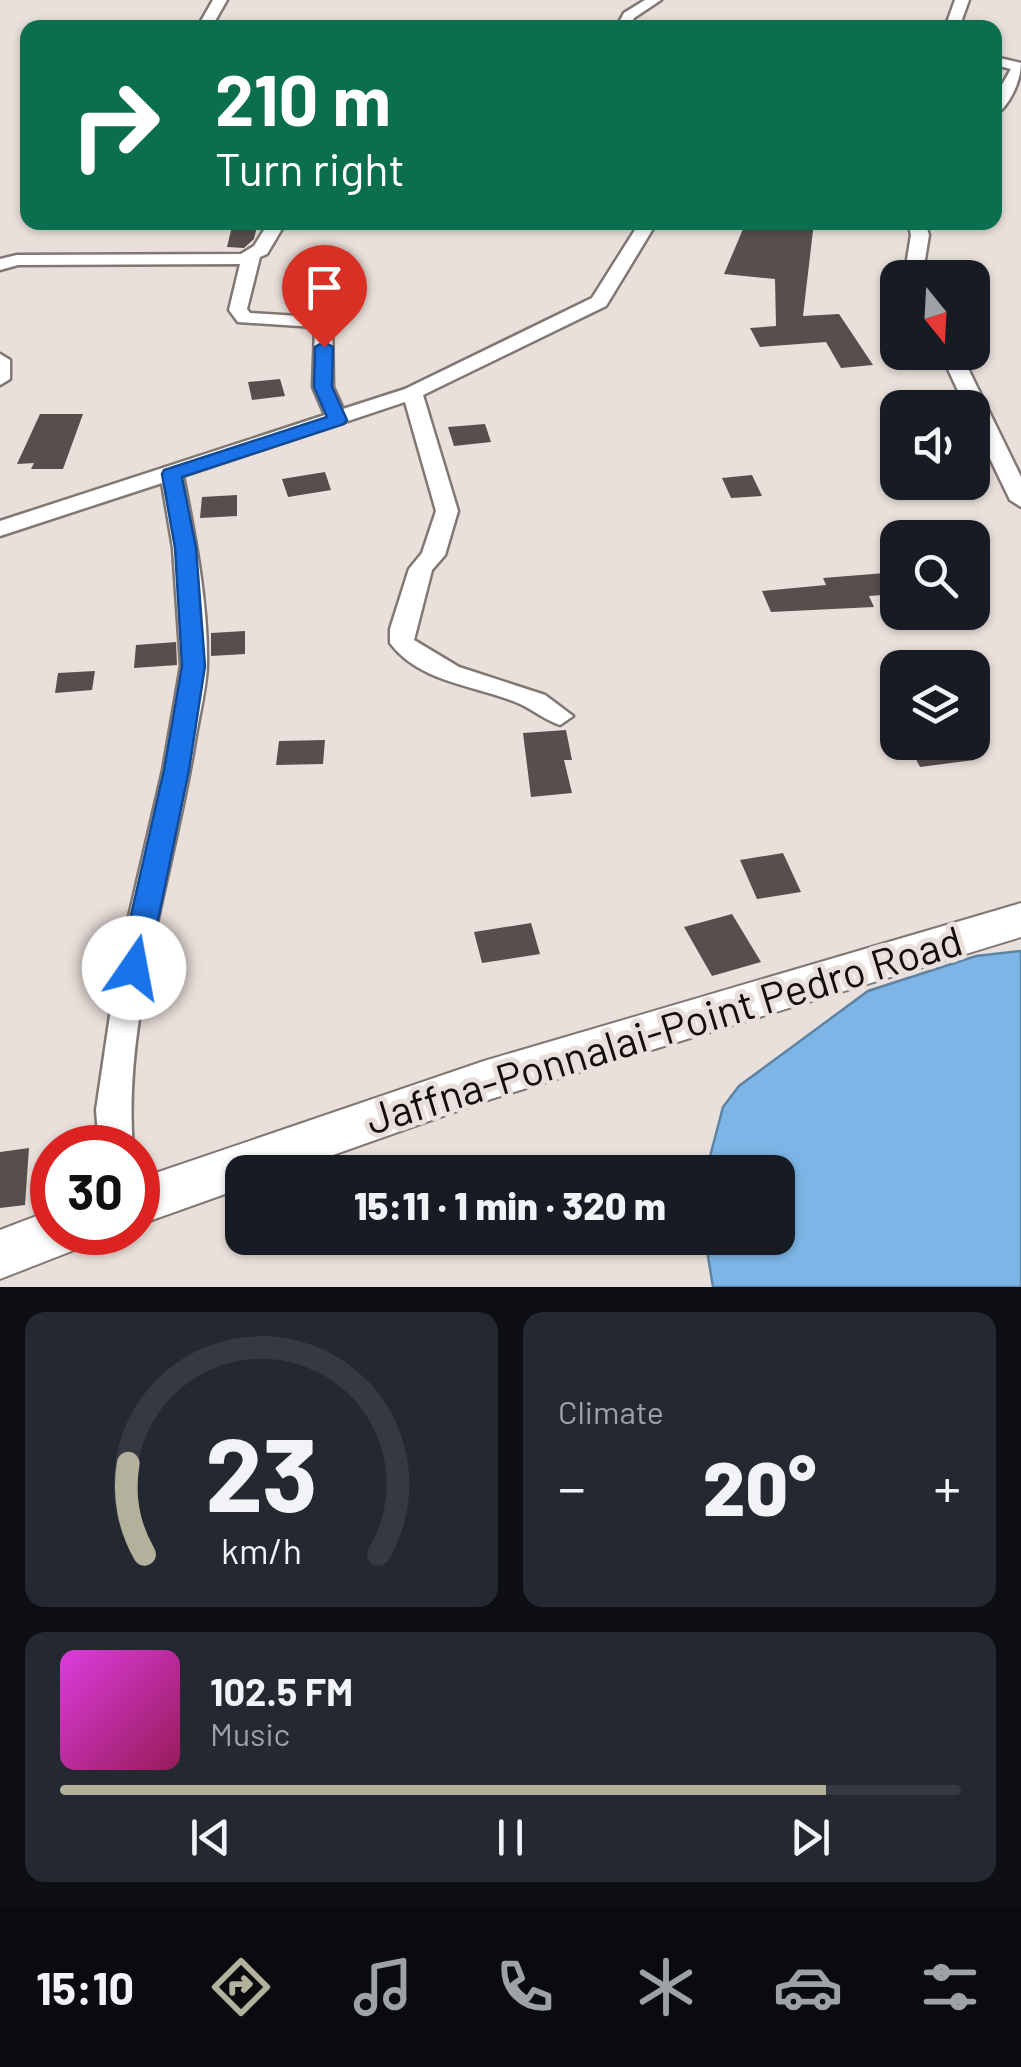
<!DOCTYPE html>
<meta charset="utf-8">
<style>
:root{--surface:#171b24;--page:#242831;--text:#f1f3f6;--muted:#9ea1a6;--line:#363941;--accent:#b2b19c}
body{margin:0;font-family:Barlow,sans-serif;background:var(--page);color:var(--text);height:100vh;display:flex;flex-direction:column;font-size:38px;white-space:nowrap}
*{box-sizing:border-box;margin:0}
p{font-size:32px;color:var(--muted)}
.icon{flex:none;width:55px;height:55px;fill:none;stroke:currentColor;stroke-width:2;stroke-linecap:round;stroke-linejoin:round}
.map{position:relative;height:1287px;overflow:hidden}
.drawer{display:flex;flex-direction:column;gap:25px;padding:25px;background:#0d0f14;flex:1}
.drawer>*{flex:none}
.guide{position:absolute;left:20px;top:20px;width:982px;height:210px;border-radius:20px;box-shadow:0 2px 8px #0004;background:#0b6e4f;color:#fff;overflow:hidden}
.needle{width:65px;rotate:162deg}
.buttons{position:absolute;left:880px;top:260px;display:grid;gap:20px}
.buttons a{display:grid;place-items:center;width:110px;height:110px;border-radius:20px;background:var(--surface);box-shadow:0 2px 8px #0004;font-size:50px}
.speed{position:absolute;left:30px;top:1125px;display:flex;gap:20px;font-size:50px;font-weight:700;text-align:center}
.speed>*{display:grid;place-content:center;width:130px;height:130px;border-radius:50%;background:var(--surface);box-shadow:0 2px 8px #0004;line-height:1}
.speed .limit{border:15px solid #d22;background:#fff;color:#111}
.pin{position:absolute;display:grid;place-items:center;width:85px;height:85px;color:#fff;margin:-102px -42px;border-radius:50% 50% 50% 0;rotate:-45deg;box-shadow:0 0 10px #0007}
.pin .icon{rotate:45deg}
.me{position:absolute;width:110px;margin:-55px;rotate:12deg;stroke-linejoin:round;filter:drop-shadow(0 0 8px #0008)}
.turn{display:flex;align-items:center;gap:35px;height:210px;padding:0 30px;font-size:45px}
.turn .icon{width:130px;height:130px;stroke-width:2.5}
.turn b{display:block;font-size:70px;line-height:85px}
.big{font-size:75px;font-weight:800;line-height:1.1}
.drawer .card{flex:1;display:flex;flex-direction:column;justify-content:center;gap:15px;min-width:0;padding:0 35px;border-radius:20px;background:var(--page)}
.drawer .dial{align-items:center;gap:0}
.dial svg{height:260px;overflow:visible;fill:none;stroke:var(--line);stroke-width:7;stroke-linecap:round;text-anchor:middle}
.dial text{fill:var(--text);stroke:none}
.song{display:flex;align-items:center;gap:30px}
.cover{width:120px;height:120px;border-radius:15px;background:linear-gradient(135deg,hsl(300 70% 55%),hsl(330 70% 35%))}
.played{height:10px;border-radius:5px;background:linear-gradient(90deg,var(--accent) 85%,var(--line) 85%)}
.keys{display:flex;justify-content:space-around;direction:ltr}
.heat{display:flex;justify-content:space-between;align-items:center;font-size:55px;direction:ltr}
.drawer .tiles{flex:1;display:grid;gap:25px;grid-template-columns:1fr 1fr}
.card:last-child{grid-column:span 2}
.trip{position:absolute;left:225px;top:1155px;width:570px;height:100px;border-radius:20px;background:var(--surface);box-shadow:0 2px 8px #0004;font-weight:800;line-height:100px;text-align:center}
.dock{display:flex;height:160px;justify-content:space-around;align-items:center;background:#090b0e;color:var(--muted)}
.dock .icon{width:70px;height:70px}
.dock .active{color:var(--accent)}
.dock b{font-size:45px;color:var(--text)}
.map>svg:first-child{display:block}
</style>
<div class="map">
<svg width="1021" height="1287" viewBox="0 0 1021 1287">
<rect width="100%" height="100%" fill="#eae0db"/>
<path fill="#7db6e6" stroke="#5d84a5" stroke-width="2.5" d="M1021 951V1287H713L705 1238H778V1172H706L723 1107 739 1086 868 991 976 956Z"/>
<g fill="#574f4b">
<path d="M233 222H258L254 239 244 248 227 247Z"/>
<path d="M746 222H814L803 316 839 314 873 365 841 368 826 342 760 347 750 328 776 326 775 279 724 274Z"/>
<path d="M280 379 285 396 252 400 248 382Z"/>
<path d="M40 414H83L63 469H31L34 463 17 464Z"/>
<path d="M485 424 491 442 454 446 448 427Z"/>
<path d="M325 472 331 490 288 497 282 479Z"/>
<path d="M752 475 762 496 731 498 722 478Z"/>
<path d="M237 495V516L200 518 202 497Z"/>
<path d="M885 573 896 594 869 596 874 607 771 612 762 591 826 585 823 578Z"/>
<path d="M245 631V654L211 656V633Z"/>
<path d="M176 642 177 665 134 668 136 645Z"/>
<path d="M95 671 92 690 55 693 58 673Z"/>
<path d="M566 730 572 760H564L572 793 531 797 523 733Z"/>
<path d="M325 740 323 764 276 765 279 741Z"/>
<path d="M907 742H964L974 760 920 767Z"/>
<path d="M783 853 801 892 757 899 740 860Z"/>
<path d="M732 914 761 962 712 976 684 927Z"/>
<path d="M531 923 540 954 482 963 474 932Z"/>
<path d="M29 1148 25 1205 0 1208V1152Z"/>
</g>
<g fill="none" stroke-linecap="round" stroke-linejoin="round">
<g stroke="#817874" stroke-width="5">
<g id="street">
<path d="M213 0H227L211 28H197Z"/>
<path d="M645 0H661L634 18 629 28H616L624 13Z"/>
<path d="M955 0H969L959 28H945Z"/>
<path d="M995 57 1021 63C1021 80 1010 106 995 115V97L1011 69 995 65Z"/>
<path d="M269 222H286L267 254 260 257 247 309 250 313 332 318 333 387 343 409 405 389 592 298 640 222H657L606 306 423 395 458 511 445 555 432 570 414 640 459 667 545 695 573 716 560 725C545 720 532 709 518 703 475 685 420 683 390 643V629L409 569 422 553 436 511 405 402 183 476C195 537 208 603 207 665 206 690 199 716 195 741 175 869 122 1019 133 1148H99L96 1110 117 968 163 770 181 666 173 548 162 483 0 536V521L325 415 313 387 315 327 238 322 229 310 240 264 18 265 0 270V259L17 255 241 254 254 246Z"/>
<path d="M908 222H925L929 235 922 278H904L911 235Z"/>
<path d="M940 352H960L1021 477V507L1010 500 972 421V408H966Z"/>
<path d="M0 354 10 360V379L0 385Z"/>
</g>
</g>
<g stroke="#817874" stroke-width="4">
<g id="secondary">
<path d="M1021 903V937L491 1099 285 1172H242V1188L138 1225V1179L484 1061Z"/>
<path d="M52 1210V1232H85L77 1249 0 1279V1230Z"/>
</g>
</g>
<use href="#street" fill="#fff" fill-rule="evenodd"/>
<use href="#secondary" fill="#fff" fill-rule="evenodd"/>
</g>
<path fill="#1a73e8" stroke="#114b97" stroke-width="2.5" d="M324 342 333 347 332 387 347 420 344 424 182 477 196 548 205 666 189 770 148 968 143 975 134 979 124 975 119 968 164 770 182 666 175 548 162 474 164 470 327 417 314 387 315 347Z"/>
<g text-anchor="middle" stroke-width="10" stroke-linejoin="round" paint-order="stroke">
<g font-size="42" fill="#120e0d" stroke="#eae0db">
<text transform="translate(664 1030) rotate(-17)" y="15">Jaffna-Ponnalai-Point Pedro Road</text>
</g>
</g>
</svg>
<div class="buttons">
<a><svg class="needle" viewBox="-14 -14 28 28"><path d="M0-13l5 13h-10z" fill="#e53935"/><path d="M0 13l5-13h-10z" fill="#9ea1a6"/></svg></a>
<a><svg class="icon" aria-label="sound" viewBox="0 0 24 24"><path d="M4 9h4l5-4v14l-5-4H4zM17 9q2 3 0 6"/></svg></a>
<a><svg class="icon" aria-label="search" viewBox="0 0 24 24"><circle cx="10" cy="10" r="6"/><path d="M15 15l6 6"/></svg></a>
<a><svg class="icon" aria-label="layers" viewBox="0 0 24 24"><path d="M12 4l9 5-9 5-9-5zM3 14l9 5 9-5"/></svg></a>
</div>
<div class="speed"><div class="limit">30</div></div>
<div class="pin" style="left:324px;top:347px;background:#d93025"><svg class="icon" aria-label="arrive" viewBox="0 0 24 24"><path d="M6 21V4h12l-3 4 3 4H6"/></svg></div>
<svg class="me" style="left:134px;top:968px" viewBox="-20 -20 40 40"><circle r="19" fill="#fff"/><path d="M0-13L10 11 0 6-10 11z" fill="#1a73e8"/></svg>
<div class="trip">15:11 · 1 min · 320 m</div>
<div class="guide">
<div class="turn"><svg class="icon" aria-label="right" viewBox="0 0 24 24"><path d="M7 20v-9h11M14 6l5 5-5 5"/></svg><div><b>210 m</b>Turn right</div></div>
</div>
</div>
<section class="drawer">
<div class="tiles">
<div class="card dial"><svg viewBox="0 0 100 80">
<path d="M14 69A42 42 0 1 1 86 69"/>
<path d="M14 69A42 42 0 0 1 9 41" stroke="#b2b19c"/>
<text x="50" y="56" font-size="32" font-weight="700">23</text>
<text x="50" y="72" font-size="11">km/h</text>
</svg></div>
<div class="card"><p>Climate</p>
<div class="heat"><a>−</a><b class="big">20°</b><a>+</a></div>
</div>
<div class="card">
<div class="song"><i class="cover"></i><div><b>102.5 FM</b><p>Music</p></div></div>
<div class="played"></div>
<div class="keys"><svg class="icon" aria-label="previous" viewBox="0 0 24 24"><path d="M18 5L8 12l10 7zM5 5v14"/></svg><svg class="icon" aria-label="pause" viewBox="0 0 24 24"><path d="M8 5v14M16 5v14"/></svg><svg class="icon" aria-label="next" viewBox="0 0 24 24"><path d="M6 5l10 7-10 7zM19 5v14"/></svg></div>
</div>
</div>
</section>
<nav class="dock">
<b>15:10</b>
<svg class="icon active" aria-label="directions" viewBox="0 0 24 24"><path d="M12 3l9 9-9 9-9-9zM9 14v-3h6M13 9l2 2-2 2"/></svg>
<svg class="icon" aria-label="music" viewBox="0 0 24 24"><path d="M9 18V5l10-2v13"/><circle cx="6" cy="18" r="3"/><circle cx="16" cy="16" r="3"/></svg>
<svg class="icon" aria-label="phone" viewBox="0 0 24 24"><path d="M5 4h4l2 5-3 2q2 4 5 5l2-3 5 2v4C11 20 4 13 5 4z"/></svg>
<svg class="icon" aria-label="climate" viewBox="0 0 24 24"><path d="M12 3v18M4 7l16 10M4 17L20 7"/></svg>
<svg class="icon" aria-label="car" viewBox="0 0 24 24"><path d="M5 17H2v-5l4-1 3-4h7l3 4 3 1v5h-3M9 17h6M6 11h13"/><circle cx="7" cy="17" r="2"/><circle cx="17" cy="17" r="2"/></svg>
<svg class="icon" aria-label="filters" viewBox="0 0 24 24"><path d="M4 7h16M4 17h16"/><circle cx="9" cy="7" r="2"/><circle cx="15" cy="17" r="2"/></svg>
</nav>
